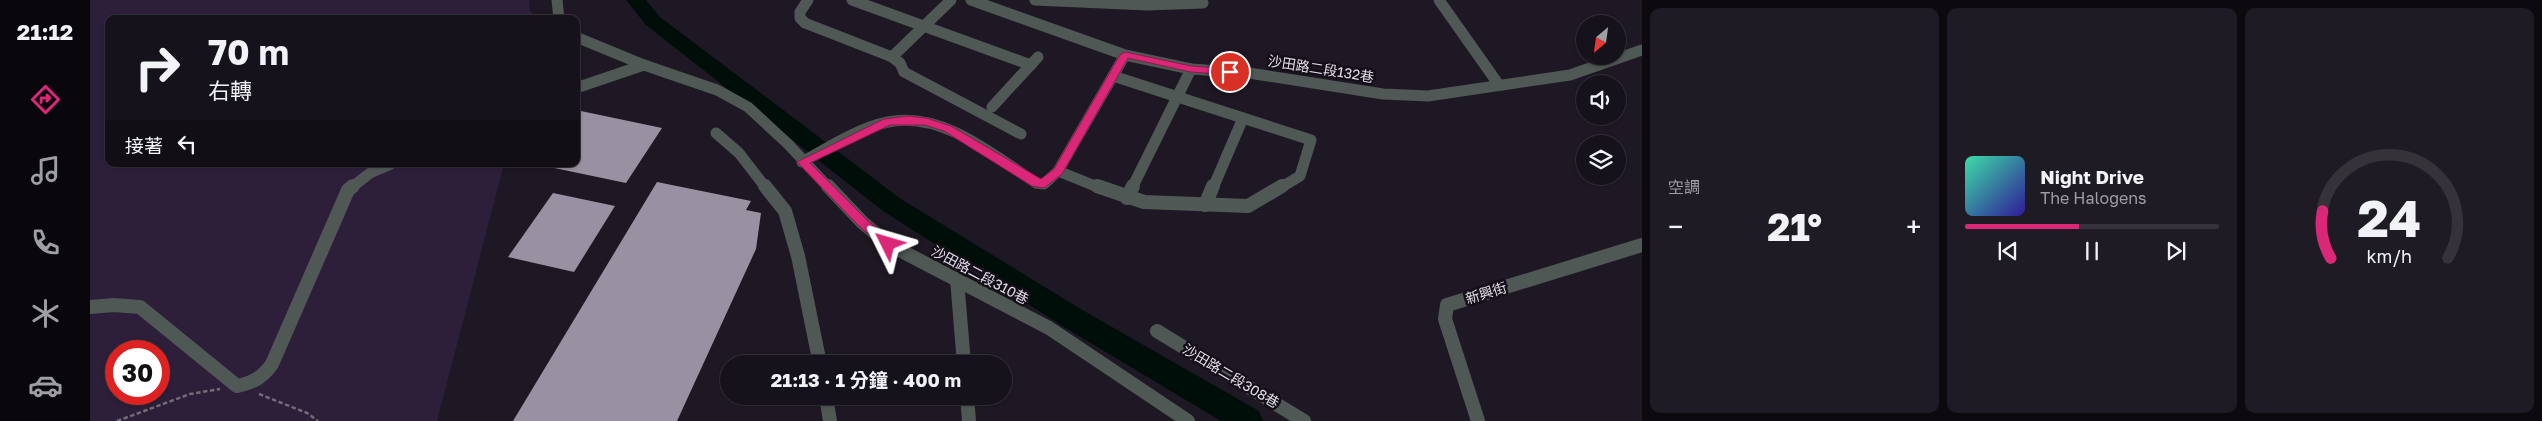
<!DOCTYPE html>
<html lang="zh-TW">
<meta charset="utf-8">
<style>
:root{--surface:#16121b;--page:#1f1b24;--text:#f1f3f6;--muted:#9e9ea3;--line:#35323a;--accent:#db2777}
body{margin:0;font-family:"Golos Text","Noto Sans TC",sans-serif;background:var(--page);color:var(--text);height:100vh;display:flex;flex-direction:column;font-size:19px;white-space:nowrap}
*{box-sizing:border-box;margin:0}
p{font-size:16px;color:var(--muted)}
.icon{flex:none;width:28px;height:28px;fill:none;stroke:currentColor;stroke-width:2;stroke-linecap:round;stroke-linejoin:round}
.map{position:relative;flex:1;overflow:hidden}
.details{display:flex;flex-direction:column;gap:8px;padding:8px;background:#0c0a0f;width:900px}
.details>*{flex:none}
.banner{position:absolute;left:15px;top:15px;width:475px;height:152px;border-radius:10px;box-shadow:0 1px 4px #0004,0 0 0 1px var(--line);background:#16121b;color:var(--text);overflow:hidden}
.needle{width:32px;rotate:209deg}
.fabs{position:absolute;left:1486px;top:15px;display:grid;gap:10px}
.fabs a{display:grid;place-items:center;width:50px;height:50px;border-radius:50%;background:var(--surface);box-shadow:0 1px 4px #0004,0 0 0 1px var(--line);font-size:25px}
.speed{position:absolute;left:15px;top:340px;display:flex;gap:10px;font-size:25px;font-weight:700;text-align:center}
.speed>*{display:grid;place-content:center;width:65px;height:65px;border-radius:50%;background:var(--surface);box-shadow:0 1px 4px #0004,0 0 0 1px var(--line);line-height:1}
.speed .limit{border:8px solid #d22;background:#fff;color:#111}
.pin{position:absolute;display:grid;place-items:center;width:42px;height:42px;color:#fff;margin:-21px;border:2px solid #fff;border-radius:50%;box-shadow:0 1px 5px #0007}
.me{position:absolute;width:55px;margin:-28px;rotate:310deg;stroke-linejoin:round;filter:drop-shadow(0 0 4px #0008)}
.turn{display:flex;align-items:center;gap:18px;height:105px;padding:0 20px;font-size:22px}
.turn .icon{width:65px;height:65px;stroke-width:2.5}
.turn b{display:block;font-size:35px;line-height:42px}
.then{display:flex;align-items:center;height:48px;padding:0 20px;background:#0003;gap:10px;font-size:19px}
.big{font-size:38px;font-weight:700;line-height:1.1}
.details .widget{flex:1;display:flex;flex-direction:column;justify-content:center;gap:8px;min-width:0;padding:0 18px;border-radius:10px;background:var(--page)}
.details .dial{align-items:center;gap:0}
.dial svg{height:130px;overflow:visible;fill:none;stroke:var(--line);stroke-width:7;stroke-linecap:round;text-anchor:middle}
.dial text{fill:var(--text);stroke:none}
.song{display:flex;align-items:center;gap:15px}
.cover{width:60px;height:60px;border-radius:8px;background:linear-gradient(135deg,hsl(160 70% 55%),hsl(250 70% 35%))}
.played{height:5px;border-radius:2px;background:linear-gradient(90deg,var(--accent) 45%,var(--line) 45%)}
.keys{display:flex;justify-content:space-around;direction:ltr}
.heat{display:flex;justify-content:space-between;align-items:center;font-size:28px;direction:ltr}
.details .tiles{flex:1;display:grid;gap:8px;grid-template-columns:repeat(3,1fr)}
.trip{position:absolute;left:630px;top:355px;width:292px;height:50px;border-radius:25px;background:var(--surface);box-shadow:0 1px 4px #0004,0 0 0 1px var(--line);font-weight:700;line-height:50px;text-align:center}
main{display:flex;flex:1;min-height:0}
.tabs{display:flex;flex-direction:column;width:90px;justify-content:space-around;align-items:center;background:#09070b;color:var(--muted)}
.tabs .icon{width:35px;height:35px}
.tabs .selected{color:var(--accent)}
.tabs b{font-size:22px;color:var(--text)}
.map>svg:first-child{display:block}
</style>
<main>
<nav class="tabs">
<b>21:12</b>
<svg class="icon selected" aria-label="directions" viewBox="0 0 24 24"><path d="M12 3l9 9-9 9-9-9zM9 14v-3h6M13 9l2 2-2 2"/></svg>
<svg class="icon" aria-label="music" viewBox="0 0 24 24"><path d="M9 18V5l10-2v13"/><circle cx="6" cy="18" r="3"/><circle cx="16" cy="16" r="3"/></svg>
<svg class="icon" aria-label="phone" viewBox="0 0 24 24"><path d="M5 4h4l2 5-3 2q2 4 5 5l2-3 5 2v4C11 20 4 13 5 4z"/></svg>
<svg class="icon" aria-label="climate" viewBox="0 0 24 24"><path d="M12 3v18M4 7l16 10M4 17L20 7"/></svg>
<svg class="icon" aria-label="car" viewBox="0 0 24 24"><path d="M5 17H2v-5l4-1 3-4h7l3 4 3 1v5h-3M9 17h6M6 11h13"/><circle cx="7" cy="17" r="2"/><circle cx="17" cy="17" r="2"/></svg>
</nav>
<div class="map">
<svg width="1552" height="421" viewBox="0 0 1552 421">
<rect width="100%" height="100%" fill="#1e1824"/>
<path fill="#2d1f3a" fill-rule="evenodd" d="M0 0H439L440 11 449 19H19V164H414L347 421H0ZM26 351H69V394H26Z"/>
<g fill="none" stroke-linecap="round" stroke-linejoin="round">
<path fill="#000e0a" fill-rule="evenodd" d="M536 0H556L570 17 811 199 994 311 1169 411 1173 421H1131L974 327 793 211 556 25Z"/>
</g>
<g fill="#9991a1">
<path d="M486 110 572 128 536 183 450 165 486 164Z"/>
<path d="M567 182 661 201 656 210 671 213 666 249 587 421H423Z"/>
<path d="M463 193 525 206 484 272 418 257Z"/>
</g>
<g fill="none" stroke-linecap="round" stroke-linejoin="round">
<g stroke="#716c77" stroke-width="2.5" stroke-dasharray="4.5 2.5" stroke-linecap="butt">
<path d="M169 394 217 413 228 421"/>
<path d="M27 421 100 394 130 389"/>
</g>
<g stroke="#505856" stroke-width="11">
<path d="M467 0 469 19"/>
<path d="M718 0 710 12V18L715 23 802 57 810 63 814 72 931 134"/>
<path d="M762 0 941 65"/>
<path d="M881 0 1035 55 1101 69 1159 73 1293 94 1338 96 1480 75 1552 50"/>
<path d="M945 0 1057 5 1113 3"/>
<path d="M1349 0 1409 85"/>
<path d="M486 37 554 65 627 90 658 107 698 144 739 188"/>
<path d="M802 57 861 0"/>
<path d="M1023 76 1221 140 1210 176 1190 188"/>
<path d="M486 88 554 65"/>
<path d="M902 107 948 57"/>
<path d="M626 133 649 153 676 188"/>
<path d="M712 162C739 147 768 128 798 122 853 111 903 155 946 183L954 184 968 171 1035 55"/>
<path d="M968 171 1010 188"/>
<path d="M261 188 280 173 301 164"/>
<path d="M1042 188 1101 69"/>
<path d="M1123 188 1153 118"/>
</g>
<g stroke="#505856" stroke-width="14">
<path d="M675 186 695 211 708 256 730 364"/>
<path d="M738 186 772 222 798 244 959 328 1098 421"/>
<path d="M1007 186 1054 202 1158 206 1192 186"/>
<path d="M1037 198 1043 186"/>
<path d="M1115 205 1123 186"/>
<path d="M867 279 874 364"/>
<path d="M0 307 24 305 50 307 147 386C163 383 173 377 182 364L258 190 263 186"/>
<path d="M1067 331 1214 421"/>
<path d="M736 396 740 421"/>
<path d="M877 396 879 421"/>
<path d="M1388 421 1355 319 1357 305 1552 245"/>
</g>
</g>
<path fill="#db2777" stroke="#8e194d" d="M1035 52 1101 66 1140 69 1145 72 1140 75 1101 72 1038 58 972 174 954 188 942 186 854 131 835 125H800L720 163 776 219 803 241V248H794L768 225 707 162 794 119 818 116 836 118 861 126 951 179 964 169 1030 55Z"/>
<g text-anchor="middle" stroke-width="5" stroke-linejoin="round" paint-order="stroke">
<g font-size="14" fill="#e2dee7" stroke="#150f1a">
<text transform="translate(1231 69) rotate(9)" y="5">沙田路二段132巷</text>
<text transform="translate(890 275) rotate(28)" y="5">沙田路二段310巷</text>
<text transform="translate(1396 293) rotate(-17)" y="5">新興街</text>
<text transform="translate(1141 376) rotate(31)" y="5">沙田路二段308巷</text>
</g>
</g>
</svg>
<div class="fabs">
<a><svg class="needle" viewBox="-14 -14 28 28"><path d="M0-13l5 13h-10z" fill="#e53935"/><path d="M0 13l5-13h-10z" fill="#9e9ea3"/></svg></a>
<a><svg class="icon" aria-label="sound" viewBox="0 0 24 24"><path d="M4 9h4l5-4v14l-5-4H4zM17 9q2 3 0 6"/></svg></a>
<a><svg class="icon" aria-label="layers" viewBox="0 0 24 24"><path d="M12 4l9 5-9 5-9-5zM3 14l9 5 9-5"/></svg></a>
</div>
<div class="speed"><div class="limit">30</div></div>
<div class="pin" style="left:1140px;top:72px;background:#d93025"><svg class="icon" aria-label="arrive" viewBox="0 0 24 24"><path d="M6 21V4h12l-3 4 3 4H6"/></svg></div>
<svg class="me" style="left:798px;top:244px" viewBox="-20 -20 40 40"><path d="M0-17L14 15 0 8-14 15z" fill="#db2777" stroke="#fff" stroke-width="4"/></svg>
<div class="trip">21:13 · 1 分鐘 · 400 m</div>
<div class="banner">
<div class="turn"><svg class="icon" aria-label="right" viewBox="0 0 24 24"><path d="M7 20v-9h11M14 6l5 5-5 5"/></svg><div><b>70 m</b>右轉</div></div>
<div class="then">接著<svg class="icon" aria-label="left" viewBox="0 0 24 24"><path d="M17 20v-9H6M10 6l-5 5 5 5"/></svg></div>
</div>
</div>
<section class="details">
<div class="tiles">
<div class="widget"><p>空調</p>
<div class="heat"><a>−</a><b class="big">21°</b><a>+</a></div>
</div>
<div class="widget">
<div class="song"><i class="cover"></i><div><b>Night Drive</b><p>The Halogens</p></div></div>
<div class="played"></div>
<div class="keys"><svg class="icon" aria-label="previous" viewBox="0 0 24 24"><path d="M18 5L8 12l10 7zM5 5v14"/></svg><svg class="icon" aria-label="pause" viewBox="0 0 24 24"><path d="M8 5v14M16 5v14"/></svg><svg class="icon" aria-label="next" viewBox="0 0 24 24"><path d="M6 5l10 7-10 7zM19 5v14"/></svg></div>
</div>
<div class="widget dial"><svg viewBox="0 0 100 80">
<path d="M14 69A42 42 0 1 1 86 69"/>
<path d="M14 69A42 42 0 0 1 9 40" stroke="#db2777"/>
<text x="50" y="56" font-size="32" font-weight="700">24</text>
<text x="50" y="72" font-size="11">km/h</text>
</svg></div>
</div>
</section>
</main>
